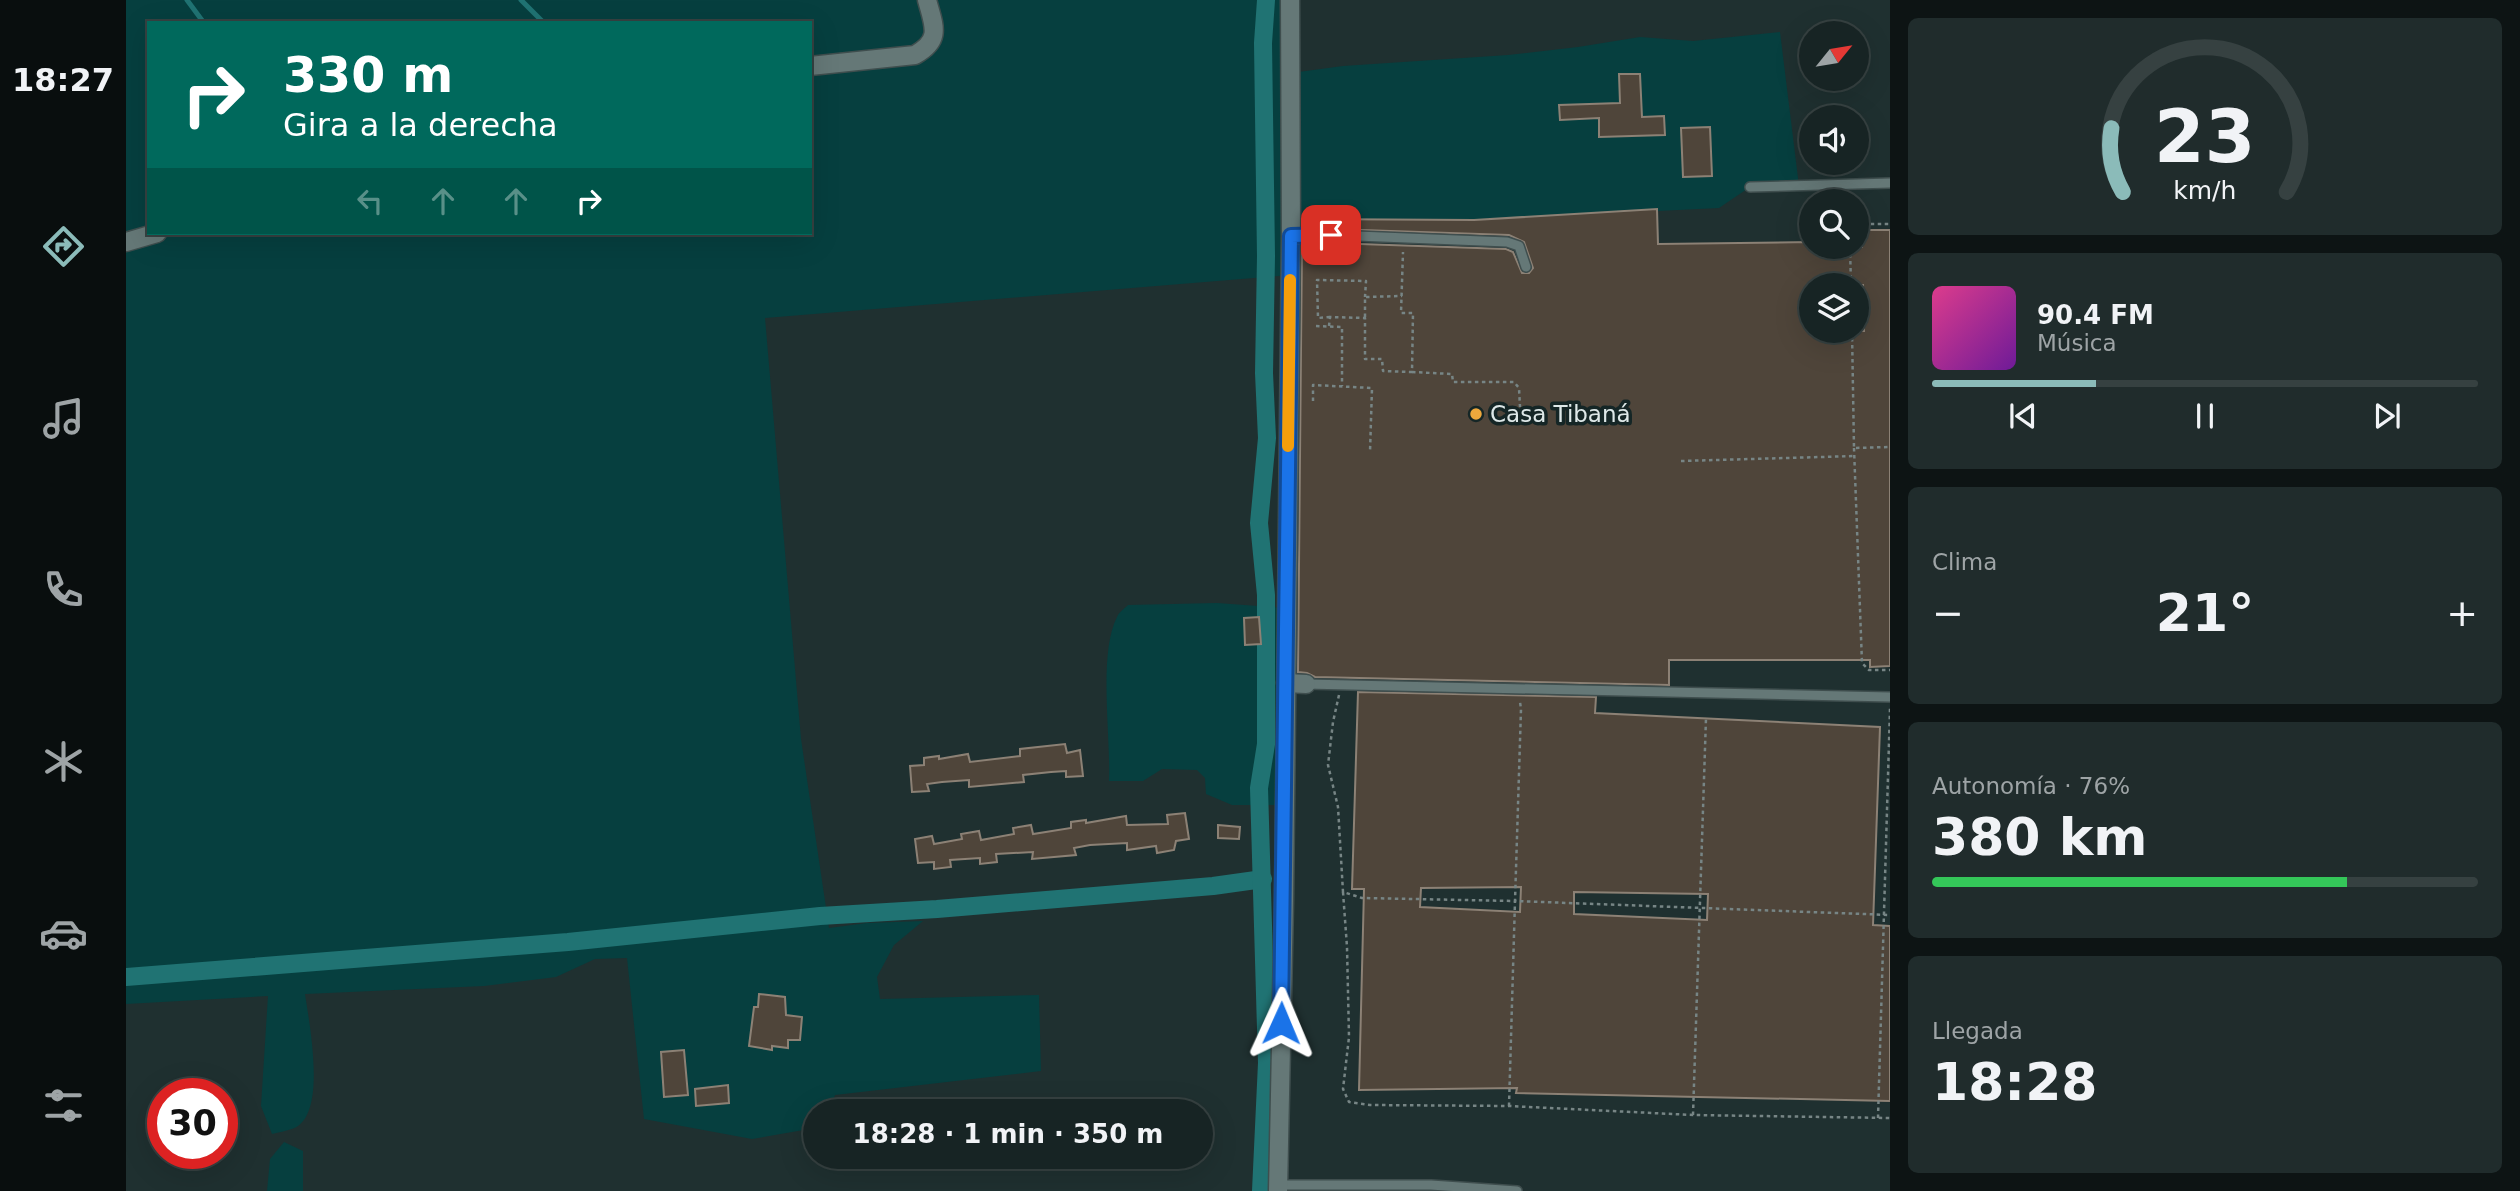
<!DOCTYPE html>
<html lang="es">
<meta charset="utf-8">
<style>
:root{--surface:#172424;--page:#202c2c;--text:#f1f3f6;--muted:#9ea4a6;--line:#364141;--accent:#8bbbb9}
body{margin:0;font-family:"DejaVu Sans",sans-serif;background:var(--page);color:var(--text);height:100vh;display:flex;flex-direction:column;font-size:26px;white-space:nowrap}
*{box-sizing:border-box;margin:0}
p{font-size:23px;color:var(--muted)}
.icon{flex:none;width:38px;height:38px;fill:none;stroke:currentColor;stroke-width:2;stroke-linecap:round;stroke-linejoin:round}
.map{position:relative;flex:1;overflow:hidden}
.panel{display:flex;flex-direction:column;gap:18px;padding:18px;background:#0d1414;width:630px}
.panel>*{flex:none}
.top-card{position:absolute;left:21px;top:21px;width:665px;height:214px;border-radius:0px;box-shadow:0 7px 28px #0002,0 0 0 2px var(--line);background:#00695c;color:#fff;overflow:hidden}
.needle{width:46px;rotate:60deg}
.controls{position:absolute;left:1673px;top:21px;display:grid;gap:14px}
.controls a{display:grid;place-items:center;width:70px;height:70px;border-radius:50%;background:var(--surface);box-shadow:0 7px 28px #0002,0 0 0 2px var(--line);font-size:35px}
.speed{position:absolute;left:21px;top:1078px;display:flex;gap:14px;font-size:35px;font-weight:700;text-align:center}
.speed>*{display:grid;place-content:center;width:91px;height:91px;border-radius:50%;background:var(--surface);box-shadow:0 7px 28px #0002,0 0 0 2px var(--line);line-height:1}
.speed .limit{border:10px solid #d22;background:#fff;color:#111}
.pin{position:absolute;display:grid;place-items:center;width:60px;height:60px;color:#fff;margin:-30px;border-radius:14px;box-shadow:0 4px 10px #0006}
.me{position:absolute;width:77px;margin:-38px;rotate:1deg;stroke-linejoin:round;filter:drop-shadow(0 0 5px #0008)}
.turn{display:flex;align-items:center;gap:24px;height:147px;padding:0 21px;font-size:32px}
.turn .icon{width:91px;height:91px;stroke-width:2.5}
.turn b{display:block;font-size:49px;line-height:60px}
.lanes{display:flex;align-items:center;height:66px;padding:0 21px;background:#0003;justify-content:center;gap:35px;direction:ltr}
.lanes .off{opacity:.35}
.big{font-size:52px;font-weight:700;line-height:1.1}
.panel .tile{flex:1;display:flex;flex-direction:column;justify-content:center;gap:10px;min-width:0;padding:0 24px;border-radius:10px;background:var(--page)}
.panel .dial{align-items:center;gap:0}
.dial svg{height:182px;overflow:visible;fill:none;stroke:var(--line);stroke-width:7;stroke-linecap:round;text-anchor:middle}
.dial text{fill:var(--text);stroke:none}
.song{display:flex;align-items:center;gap:21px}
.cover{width:84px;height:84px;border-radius:10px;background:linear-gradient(135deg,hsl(330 70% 55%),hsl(280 70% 35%))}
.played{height:7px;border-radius:4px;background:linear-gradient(90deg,var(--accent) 30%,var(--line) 30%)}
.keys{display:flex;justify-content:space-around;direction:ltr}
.heat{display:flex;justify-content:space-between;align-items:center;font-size:38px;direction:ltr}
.charge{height:10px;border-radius:5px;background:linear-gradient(90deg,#34c759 76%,var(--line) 0)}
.trip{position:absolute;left:677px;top:1099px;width:410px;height:70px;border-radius:35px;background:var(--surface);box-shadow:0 7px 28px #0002,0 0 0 2px var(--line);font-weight:700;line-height:70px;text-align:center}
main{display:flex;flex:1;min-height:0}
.menu{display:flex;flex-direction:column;width:126px;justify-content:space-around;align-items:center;background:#090e0e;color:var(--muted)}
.menu .icon{width:49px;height:49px}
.menu .selected{color:var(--accent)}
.menu b{font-size:32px;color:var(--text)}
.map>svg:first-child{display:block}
</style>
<main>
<nav class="menu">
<b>18:27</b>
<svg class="icon selected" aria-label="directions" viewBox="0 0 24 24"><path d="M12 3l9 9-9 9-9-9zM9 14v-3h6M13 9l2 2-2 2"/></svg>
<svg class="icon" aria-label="music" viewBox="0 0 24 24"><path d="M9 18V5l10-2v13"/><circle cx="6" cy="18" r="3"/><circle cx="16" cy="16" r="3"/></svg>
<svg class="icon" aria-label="phone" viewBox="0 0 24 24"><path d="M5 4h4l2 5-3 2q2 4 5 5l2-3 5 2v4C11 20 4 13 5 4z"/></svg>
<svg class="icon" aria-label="climate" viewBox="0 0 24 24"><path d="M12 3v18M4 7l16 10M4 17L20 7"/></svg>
<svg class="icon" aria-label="car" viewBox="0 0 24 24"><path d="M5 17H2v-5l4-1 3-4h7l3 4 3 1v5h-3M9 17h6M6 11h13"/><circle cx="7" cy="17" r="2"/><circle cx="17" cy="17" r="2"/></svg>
<svg class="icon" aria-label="filters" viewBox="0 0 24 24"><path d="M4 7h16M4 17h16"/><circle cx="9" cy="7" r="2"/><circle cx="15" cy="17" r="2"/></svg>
</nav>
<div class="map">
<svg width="1764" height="1191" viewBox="0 0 1764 1191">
<rect width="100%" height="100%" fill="#1f3030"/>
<g fill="#063f3f" fill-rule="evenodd">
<path d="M0 0H1164L1165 73 1217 66 1382 55 1452 47 1514 37 1567 41 1654 32 1673 186 1624 187 1593 208 1348 220 1164 219V275L639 318 675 739 703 928 741 923 797 921 768 945 751 977 754 999 913 995 915 1071 709 1095 703 1111H690L689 1128 626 1139 518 1119 501 958 469 959 430 977 358 986 179 994C183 1022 200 1107 172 1126 166 1130 154 1132 146 1134L135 1106 142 996 0 1004ZM23 23H684V233H23Z"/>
<path d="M1091 603 1160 608 1158 805H1106L1080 794 1079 778 1071 770 1036 769 1017 781H983C985 737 972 654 991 617 993 612 998 609 1002 605Z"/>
<path d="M158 1142 177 1151V1191H141L144 1159Z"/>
</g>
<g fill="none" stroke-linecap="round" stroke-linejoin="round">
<g stroke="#207373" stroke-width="5">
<path d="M61 0 78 23"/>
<path d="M395 0 418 23"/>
</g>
<g stroke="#207373" stroke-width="18">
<path d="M0 977 442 942 694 916 811 909 1087 886 1137 879"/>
<path d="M1135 1191 1141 1063 1133 788 1140 744V595L1133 523 1141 438 1138 373 1140 256 1137 43 1140 0"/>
</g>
</g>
<g fill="#4f453a" stroke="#8c8175" stroke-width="2" fill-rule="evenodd">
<path d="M1493 74H1514L1516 117 1538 116 1539 135 1473 137V118L1434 120 1433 105 1494 103Z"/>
<path d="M1584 127 1586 176 1557 177 1555 128Z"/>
<path d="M1531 209 1532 244 1685 242V247H1736V230H1764V666L1744 667V660H1543V685L1189 677 1181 673 1172 672 1176 242 1380 249 1387 252 1396 273H1403L1407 268 1398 242 1383 235 1176 228V219L1348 220ZM1685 285H1737L1738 331H1685Z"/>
<path d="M1133 617 1135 644 1119 645 1118 618Z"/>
<path d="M1232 692 1470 697 1469 713 1754 727 1747 925 1764 926V1101L1390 1093 1391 1088 1233 1090 1238 889H1226ZM1395 887 1394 912 1294 907 1295 888ZM1448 892 1582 894 1581 920 1448 914Z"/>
<path d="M939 744 941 753 954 750 957 776 940 777V771L925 772 897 775 898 782 843 787V780L816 782 801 784 803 791 786 792 784 766 798 765V758L813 756V759L842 754 844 762 894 756V749Z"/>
<path d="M1059 813 1063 839 1050 841 1048 850 1031 853 1030 846 1001 850V843L964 845 948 848 950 855 906 859 907 852 870 854 871 862 854 864V858L824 860 825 867 808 869V862L792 863 789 839 806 836 808 844 836 839 835 834 853 831 855 840 888 834 887 828 905 825 907 834 945 828V822L960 820V823L1000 816 1001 825 1042 824 1041 815Z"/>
<path d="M1092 825 1114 827 1113 839 1092 838Z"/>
<path d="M633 994 659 997 660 1015 676 1017 674 1040H662V1048L646 1046V1050L623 1046 628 1007H632Z"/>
<path d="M558 1050 562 1095 538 1097 535 1052Z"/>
<path d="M602 1085 603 1103 570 1106 569 1089Z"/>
</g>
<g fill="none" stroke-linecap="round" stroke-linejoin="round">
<g stroke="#3f4e4e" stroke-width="12">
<g id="lane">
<path d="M1624 187 1764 183"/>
<path d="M1165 236 1181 234 1381 242 1393 246 1400 267"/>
<path d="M1180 684 1764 697"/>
<path d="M1152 1185H1305L1391 1191"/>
</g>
</g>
<g stroke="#3f4e4e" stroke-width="21">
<g id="street">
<path d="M684 66 789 55C816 40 808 26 801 0"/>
<path d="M0 242 31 233"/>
<path d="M1160 683 1180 684"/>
<path d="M1152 1191 1158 901 1165 236 1164 0"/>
</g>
</g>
<g stroke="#778585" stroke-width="2.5" stroke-dasharray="3.5 3.5" stroke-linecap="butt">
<path d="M1731 226 1738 224H1764"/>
<path d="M1724 247 1725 285"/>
<path d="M1204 317 1192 318 1191 280 1240 281 1239 297"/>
<path d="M1239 317V297L1276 296"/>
<path d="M1190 326 1216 327V386"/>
<path d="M1203 326 1204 317 1239 318V359H1256L1257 371 1286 372 1287 313H1275L1277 252"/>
<path d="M1726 331 1728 448 1764 447"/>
<path d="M1286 372 1326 374 1327 382H1388L1393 388 1394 407"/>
<path d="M1187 401V385L1246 388 1244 452"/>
<path d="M1728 448 1736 663 1743 670H1764"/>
<path d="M1555 461 1729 456"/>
<path d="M1213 695 1207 722 1202 765 1212 807 1217 892 1236 898 1389 901 1395 709 1394 702"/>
<path d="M1217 892 1221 947 1223 1037 1217 1089 1223 1102 1244 1105 1383 1106 1567 1115 1764 1118"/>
<path d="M1383 1106 1389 901 1764 915"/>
<path d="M1567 1115 1580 718"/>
<path d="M1752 1118 1764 708"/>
</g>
<use href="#lane" stroke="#657877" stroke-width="9"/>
<use href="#street" stroke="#657877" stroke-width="18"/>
</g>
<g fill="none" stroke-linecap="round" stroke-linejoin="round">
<g stroke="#114b97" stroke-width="18">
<path id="route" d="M1155 1023 1165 236 1205 235"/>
</g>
<use href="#route" stroke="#1a73e8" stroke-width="12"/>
<path stroke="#f59e0b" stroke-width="12" d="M1162 446 1164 280"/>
</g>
<circle fill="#eea83c" stroke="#152626" stroke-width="2.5" cx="1350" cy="414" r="7"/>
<g text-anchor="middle" stroke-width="7" stroke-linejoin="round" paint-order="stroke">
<g font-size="23" fill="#dee8e8" stroke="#152626" text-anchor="start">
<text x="1364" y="422">Casa Tibaná</text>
</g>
</g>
</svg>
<div class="controls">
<a><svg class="needle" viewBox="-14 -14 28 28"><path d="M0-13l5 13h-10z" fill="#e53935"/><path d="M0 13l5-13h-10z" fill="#9ea4a6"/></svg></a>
<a><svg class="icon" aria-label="sound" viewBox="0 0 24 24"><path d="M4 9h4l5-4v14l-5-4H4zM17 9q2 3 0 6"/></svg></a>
<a><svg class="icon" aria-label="search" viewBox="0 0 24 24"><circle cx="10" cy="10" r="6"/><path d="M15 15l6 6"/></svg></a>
<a><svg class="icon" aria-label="layers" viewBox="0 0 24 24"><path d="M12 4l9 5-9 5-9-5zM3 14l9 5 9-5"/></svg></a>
</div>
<div class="speed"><div class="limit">30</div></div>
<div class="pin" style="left:1205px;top:235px;background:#d93025"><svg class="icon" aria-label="arrive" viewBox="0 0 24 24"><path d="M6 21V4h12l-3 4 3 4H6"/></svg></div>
<svg class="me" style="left:1155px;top:1023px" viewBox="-20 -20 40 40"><path d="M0-17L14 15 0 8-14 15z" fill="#1a73e8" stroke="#fff" stroke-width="4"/></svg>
<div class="trip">18:28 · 1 min · 350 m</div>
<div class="top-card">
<div class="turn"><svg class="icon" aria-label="right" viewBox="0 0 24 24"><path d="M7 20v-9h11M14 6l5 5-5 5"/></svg><div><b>330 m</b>Gira a la derecha</div></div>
<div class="lanes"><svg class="icon off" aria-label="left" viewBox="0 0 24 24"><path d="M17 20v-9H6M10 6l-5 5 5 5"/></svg><svg class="icon off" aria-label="ahead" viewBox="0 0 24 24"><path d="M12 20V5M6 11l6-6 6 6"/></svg><svg class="icon off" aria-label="ahead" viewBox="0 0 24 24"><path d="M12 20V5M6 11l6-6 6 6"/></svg><svg class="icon" aria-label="right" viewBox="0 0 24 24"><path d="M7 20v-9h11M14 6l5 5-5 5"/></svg></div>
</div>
</div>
<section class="panel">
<div class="tile dial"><svg viewBox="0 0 100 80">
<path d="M14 69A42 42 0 1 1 86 69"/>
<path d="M14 69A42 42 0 0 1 9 41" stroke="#8bbbb9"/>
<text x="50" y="56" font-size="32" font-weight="700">23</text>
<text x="50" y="72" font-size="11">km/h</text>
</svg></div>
<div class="tile">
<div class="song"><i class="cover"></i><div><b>90.4 FM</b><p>Música</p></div></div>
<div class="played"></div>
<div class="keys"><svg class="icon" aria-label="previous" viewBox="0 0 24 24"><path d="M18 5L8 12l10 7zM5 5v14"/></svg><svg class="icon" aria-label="pause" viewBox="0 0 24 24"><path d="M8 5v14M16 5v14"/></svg><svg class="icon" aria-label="next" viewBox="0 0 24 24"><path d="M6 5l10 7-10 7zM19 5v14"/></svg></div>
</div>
<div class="tile"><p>Clima</p>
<div class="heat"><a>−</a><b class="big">21°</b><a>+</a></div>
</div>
<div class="tile"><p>Autonomía · 76%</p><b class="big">380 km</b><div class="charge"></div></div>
<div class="tile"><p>Llegada</p><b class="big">18:28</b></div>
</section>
</main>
